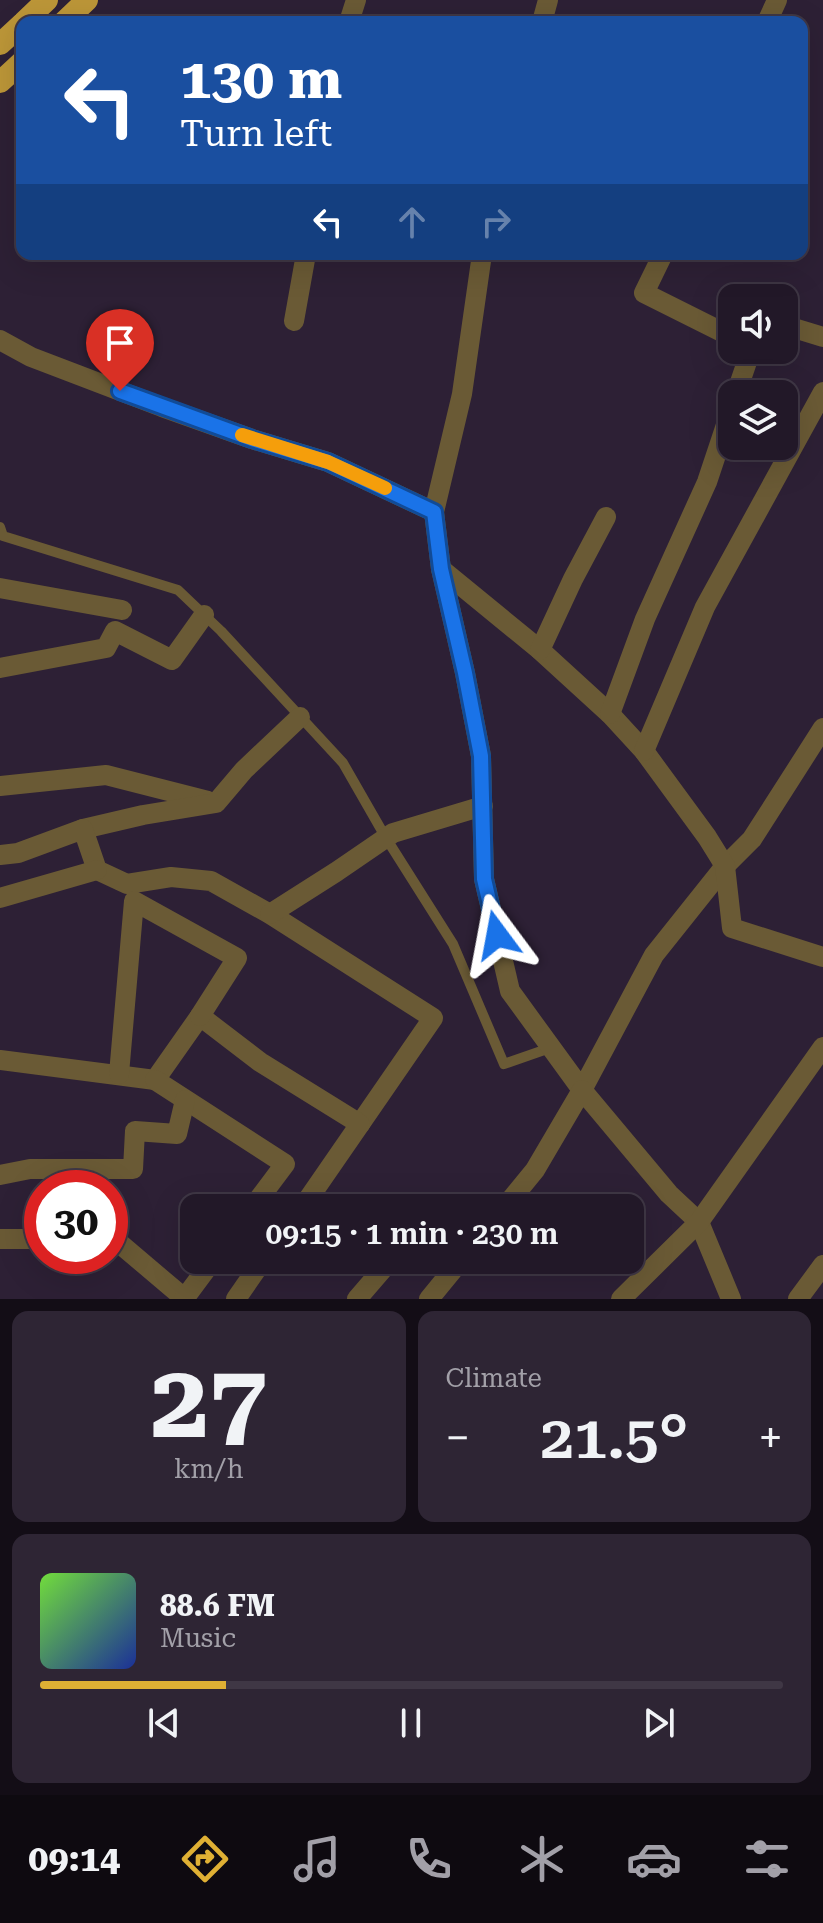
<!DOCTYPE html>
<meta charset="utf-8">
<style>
:root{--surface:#221828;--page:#2e2534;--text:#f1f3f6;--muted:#a2a0a8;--line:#3f3745;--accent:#dfb034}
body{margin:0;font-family:"Roboto Serif",serif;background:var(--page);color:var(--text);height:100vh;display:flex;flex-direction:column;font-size:30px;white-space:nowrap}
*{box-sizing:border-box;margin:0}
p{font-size:26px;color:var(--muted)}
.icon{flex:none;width:44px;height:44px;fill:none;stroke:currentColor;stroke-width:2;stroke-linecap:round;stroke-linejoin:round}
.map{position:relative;height:1299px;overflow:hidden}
.sheet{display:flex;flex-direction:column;gap:12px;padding:12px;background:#130d16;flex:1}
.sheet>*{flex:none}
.guide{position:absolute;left:16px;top:16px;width:792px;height:244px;border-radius:16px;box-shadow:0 8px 32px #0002,0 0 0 2px var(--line);background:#1a4fa0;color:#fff;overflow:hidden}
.tools{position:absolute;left:718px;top:284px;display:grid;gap:16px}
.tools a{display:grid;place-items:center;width:80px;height:80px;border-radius:16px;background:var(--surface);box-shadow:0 8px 32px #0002,0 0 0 2px var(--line);font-size:40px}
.speed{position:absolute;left:24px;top:1170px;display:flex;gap:16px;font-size:40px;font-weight:700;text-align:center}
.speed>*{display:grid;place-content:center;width:104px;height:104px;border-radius:50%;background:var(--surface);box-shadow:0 8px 32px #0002,0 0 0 2px var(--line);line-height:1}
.speed .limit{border:12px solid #d22;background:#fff;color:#111}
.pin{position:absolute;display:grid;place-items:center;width:68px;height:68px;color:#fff;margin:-82px -34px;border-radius:50% 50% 50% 0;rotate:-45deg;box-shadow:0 0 8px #0007}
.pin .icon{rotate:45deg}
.me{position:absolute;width:88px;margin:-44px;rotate:347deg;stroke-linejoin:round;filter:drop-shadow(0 0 6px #0008)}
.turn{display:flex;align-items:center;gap:28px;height:168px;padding:0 32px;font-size:36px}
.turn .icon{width:104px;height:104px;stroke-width:2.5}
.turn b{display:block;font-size:56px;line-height:68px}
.lanes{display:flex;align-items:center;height:76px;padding:0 32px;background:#0003;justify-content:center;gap:40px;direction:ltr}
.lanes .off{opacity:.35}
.big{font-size:60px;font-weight:600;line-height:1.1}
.sheet .tile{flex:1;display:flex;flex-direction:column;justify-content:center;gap:12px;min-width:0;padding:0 28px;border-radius:16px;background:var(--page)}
.sheet .dial{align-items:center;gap:0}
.dial b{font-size:104px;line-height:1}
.song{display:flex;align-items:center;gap:24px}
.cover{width:96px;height:96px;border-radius:12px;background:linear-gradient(135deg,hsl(100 70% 55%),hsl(230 70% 35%))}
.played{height:8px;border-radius:4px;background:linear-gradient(90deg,var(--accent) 25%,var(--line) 25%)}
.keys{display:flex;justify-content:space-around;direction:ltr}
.heat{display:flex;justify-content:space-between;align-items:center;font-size:44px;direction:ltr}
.sheet .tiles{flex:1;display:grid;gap:12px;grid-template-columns:1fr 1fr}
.tile:last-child{grid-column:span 2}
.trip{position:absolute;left:180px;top:1194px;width:464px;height:80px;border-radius:16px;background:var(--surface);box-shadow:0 8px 32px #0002,0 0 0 2px var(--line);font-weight:600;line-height:80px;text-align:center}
.tab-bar{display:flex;height:128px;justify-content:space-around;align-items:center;background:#0e0a10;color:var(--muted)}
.tab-bar .icon{width:56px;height:56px}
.tab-bar .current{color:var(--accent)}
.tab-bar b{font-size:36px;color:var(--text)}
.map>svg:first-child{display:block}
</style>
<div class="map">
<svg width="823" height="1299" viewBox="0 0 823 1299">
<rect width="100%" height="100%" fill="#2d2035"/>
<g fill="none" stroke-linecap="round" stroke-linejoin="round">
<path stroke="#6a5a35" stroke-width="10" d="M0 527 3 536 178 590 221 631 343 763 386 838 453 944 504 1064 550 1048"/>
<g stroke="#6a5a35" stroke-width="20">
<path d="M349 22 356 0"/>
<path d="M542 22 548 0"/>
<path d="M767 22 777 0"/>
<path d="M482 254 462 394 434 512 441 569 465 673 481 756 484 879 510 991 582 1090 654 955 725 866 752 839 823 728"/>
<path d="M663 254 644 293 732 337"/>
<path d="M294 321 306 254"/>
<path d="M784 325 823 337"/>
<path d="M0 340 31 357 162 407 252 439 328 462 434 512"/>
<path d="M736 394 751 350"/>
<path d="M441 569 540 650 610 714 644 751 707 837 725 866 732 928 823 957"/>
<path d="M0 588 122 610"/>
<path d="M540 650 573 579 606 517"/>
<path d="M0 668 106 648 115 631 172 660 204 615"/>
<path d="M610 714 645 619 707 482 732 407"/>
<path d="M644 751 705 607 823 392"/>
<path d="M0 786 106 775 208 801"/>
<path d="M83 829 143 815 216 803 244 770 300 717"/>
<path d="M0 855 18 853 83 829 97 870 127 884 171 877 211 881 270 914 433 1018 360 1124"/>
<path d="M0 898 97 870"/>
<path d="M270 914 336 872 393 833 483 806"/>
<path d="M0 1060 155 1080 200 1016 260 1062 360 1124 302 1208"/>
<path d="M119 1074 134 901 237 958 200 1016"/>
<path d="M155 1080 285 1164 252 1208"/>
<path d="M0 1175 30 1169H133L135 1131 177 1134 185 1100"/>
<path d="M504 1208 535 1170 582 1090 669 1194 699 1222 731 1299"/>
<path d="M110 1237H112L184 1298"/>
<path d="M0 1239H42"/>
<path d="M184 1299 213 1260"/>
<path d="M236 1299 263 1260"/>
<path d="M357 1299 388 1263 383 1260"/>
<path d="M429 1299 461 1260"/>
<path d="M621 1299 699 1222 823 1047"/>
<path d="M798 1299 823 1265"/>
</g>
<g stroke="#bc9638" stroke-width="22">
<path d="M24 22 47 0"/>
<path d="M64 22 87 0"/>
<path d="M0 44 22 24"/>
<path d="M0 82 22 62"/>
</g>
</g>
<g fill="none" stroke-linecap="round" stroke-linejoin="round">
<g stroke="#114b97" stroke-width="20">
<path id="route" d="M120 391 252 439 328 462 434 512 441 569 465 673 481 756 484 879 497 935"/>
</g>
<use href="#route" stroke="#1a73e8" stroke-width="14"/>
<path stroke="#f59e0b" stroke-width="14" d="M242 435 328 462 385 488"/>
</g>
</svg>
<div class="tools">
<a><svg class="icon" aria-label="sound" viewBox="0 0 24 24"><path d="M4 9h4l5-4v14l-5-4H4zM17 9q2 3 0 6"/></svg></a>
<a><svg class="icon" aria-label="layers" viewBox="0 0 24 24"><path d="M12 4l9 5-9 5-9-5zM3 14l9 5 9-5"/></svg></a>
</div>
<div class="speed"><div class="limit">30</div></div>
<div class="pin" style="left:120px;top:391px;background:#d93025"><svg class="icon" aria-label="arrive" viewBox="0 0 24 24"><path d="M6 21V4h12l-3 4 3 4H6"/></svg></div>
<svg class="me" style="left:497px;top:935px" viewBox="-20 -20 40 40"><path d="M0-17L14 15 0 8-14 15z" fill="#1a73e8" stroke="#fff" stroke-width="4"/></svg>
<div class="trip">09:15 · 1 min · 230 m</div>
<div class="guide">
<div class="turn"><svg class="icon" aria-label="left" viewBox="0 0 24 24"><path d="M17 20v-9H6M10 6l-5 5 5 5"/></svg><div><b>130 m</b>Turn left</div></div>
<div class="lanes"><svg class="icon" aria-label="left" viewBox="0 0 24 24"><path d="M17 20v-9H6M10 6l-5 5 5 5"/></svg><svg class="icon off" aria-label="ahead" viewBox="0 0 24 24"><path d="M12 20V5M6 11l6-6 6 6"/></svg><svg class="icon off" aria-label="right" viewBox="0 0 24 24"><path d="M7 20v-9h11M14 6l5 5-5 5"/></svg></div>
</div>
</div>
<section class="sheet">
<div class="tiles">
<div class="tile dial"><b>27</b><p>km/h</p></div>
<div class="tile"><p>Climate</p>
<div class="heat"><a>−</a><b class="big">21.5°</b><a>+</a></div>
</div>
<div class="tile">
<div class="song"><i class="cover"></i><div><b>88.6 FM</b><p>Music</p></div></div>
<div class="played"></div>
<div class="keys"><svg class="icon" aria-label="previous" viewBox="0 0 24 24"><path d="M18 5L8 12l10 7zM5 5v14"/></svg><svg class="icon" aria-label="pause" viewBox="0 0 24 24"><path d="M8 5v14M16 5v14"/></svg><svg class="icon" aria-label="next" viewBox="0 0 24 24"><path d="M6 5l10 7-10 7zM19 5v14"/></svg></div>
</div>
</div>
</section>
<nav class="tab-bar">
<b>09:14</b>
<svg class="icon current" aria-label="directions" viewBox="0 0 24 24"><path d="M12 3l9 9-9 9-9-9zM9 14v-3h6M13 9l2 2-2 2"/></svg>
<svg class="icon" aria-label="music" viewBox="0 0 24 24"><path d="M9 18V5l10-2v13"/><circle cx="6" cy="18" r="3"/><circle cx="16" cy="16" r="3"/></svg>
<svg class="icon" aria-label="phone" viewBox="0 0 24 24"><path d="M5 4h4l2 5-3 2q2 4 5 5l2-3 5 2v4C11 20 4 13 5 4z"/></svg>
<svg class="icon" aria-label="climate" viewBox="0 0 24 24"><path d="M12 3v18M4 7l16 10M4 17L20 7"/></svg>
<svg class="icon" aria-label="car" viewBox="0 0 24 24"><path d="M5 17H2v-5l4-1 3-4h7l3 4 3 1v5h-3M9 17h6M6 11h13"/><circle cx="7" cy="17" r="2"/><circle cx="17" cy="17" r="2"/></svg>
<svg class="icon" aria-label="filters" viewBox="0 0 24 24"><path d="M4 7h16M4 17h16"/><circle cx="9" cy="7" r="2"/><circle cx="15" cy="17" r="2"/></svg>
</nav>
